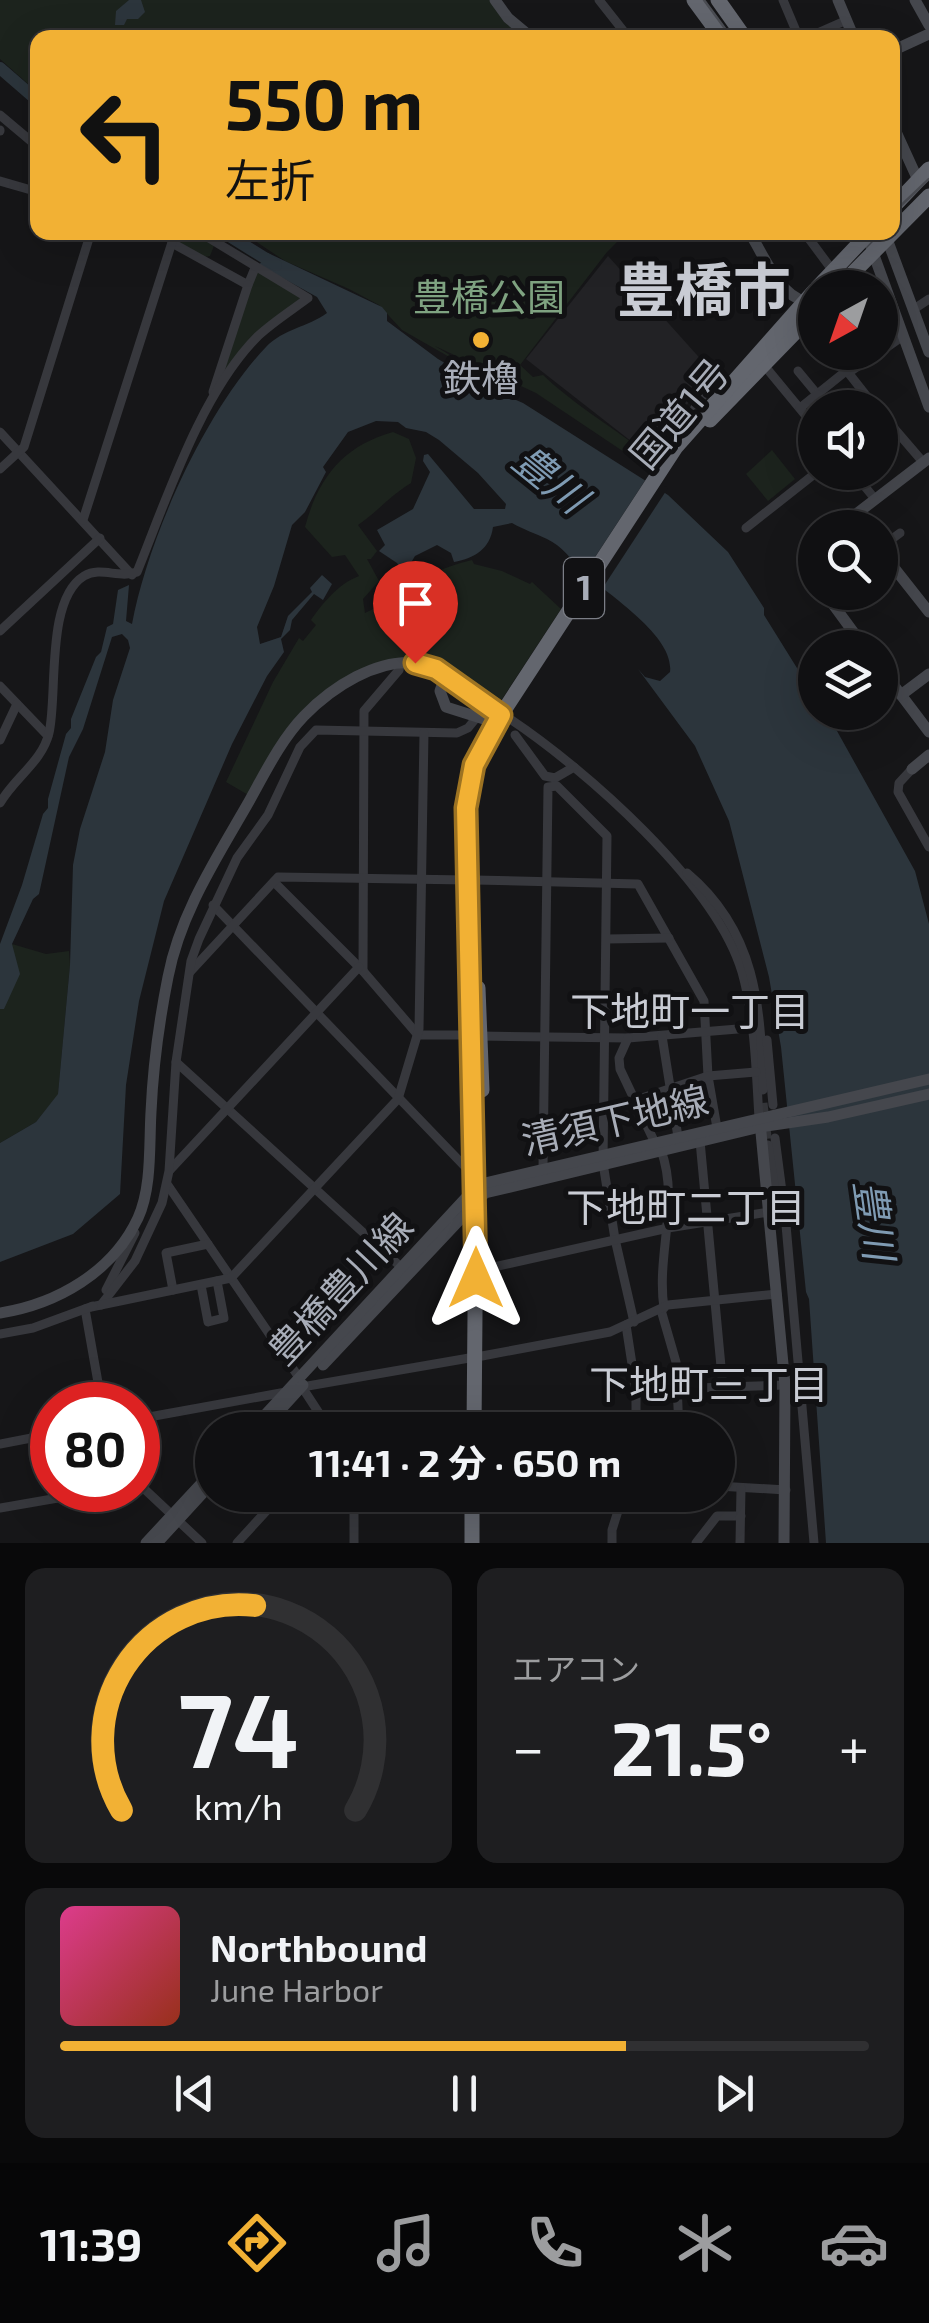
<!DOCTYPE html>
<html lang="ja">
<meta charset="utf-8">
<style>
:root{--surface:#101012;--page:#1e1e20;--text:#f1f3f6;--muted:#9c9d9f;--line:#303032;--accent:#f2b134}
body{margin:0;font-family:"Exo 2","Noto Sans JP",sans-serif;background:var(--page);color:var(--text);height:100vh;display:flex;flex-direction:column;font-size:38px;white-space:nowrap}
*{box-sizing:border-box;margin:0}
p{font-size:32px;color:var(--muted)}
.icon{flex:none;width:55px;height:55px;fill:none;stroke:currentColor;stroke-width:2;stroke-linecap:round;stroke-linejoin:round}
.map{position:relative;height:1543px;overflow:hidden}
.side{display:flex;flex-direction:column;gap:25px;padding:25px;background:#09090a;flex:1}
.side>*{flex:none}
.guide{position:absolute;left:30px;top:30px;width:870px;height:210px;border-radius:20px;box-shadow:0 10px 40px #0002,0 0 0 2px var(--line);background:#f2b134;color:#111;overflow:hidden}
.needle{width:65px;rotate:220deg}
.buttons{position:absolute;left:798px;top:270px;display:grid;gap:20px}
.buttons a{display:grid;place-items:center;width:100px;height:100px;border-radius:50%;background:var(--surface);box-shadow:0 10px 40px #0002,0 0 0 2px var(--line);font-size:50px}
.speed{position:absolute;left:30px;top:1382px;display:flex;gap:20px;font-size:50px;font-weight:700;text-align:center}
.speed>*{display:grid;place-content:center;width:130px;height:130px;border-radius:50%;background:var(--surface);box-shadow:0 10px 40px #0002,0 0 0 2px var(--line);line-height:1}
.speed .limit{border:15px solid #d22;background:#fff;color:#111}
.pin{position:absolute;display:grid;place-items:center;width:85px;height:85px;color:#fff;margin:-102px -42px;border-radius:50% 50% 50% 0;rotate:-45deg;box-shadow:0 0 10px #0007}
.pin .icon{rotate:45deg}
.me{position:absolute;width:110px;margin:-55px;rotate:0deg;stroke-linejoin:round;filter:drop-shadow(0 0 8px #0008)}
.turn{display:flex;align-items:center;gap:35px;height:210px;padding:0 30px;font-size:45px}
.turn .icon{width:130px;height:130px;stroke-width:2.5}
.turn b{display:block;font-size:70px;line-height:85px}
.big{font-size:75px;font-weight:700;line-height:1.1}
.side .widget{flex:1;display:flex;flex-direction:column;justify-content:center;gap:15px;min-width:0;padding:0 35px;border-radius:20px;background:var(--page)}
.side .dial{align-items:center;gap:0}
.dial svg{height:260px;overflow:visible;fill:none;stroke:var(--line);stroke-width:7;stroke-linecap:round;text-anchor:middle}
.dial text{fill:var(--text);stroke:none}
.song{display:flex;align-items:center;gap:30px}
.cover{width:120px;height:120px;border-radius:15px;background:linear-gradient(135deg,hsl(330 70% 55%),hsl(10 70% 35%))}
.played{height:10px;border-radius:5px;background:linear-gradient(90deg,var(--accent) 70%,var(--line) 70%)}
.keys{display:flex;justify-content:space-around;direction:ltr}
.heat{display:flex;justify-content:space-between;align-items:center;font-size:55px;direction:ltr}
.side .tiles{flex:1;display:grid;gap:25px;grid-template-columns:1fr 1fr}
.widget:last-child{grid-column:span 2}
.trip{position:absolute;left:195px;top:1412px;width:540px;height:100px;border-radius:50px;background:var(--surface);box-shadow:0 10px 40px #0002,0 0 0 2px var(--line);font-weight:700;line-height:100px;text-align:center}
.tabs{display:flex;height:160px;justify-content:space-around;align-items:center;background:#060607;color:var(--muted)}
.tabs .icon{width:70px;height:70px}
.tabs .active{color:var(--accent)}
.tabs b{font-size:45px;color:var(--text)}
.map>svg:first-child{display:block}
</style>
<div class="map">
<svg width="929" height="1543" viewBox="0 0 929 1543">
<rect width="100%" height="100%" fill="#161618"/>
<path fill="#222225" d="M608 256 714 374 645 452 526 359Z"/>
<g fill="#1c231d">
<path d="M0 0H490L525 37 38 38 37 92 0 59Z"/>
<path d="M164 233H199L215 243 210 256 200 258Z"/>
<path d="M243 233H626L607 252 520 365 533 377 543 375C572 403 608 424 640 449L647 457 645 466 536 393 435 346 502 387 402 330 379 305 349 289 285 261Z"/>
<path d="M255 268 308 298 258 337 215 395Z"/>
<path d="M393 432 409 439 416 458 411 483C391 495 377 512 358 525L377 551 371 559H367L379 581 363 599 365 613 387 602 386 599C412 582 441 567 472 560L474 564 502 571 530 584 532 582 561 609 502 699 497 700 434 658 403 659 324 694 250 796 226 782 273 682 299 638 303 641 316 625 311 620C323 603 338 584 359 576L345 555 332 557 305 527C318 478 343 446 393 432Z"/>
<path d="M772 450 795 479 768 501 746 474Z"/>
<path d="M12 944 46 954 69 951 70 965 58 1095 36 1122 0 1143V1009H4Z"/>
</g>
<g fill="#2c353c">
<path d="M129 0H141L145 12 138 19H127L124 25H115L116 11Z"/>
<path d="M268 253 382 307 387 313V321L438 359 484 386 523 403 668 495 728 552 764 608V615L815 697V712L827 713 915 871 929 924V1543H826L809 1299 806 1292 781 1047 769 977 729 821 695 746 638 669 645 677 660 681 670 672C675 635 605 593 581 570 571 559 562 546 547 539 535 533 524 530 512 523L493 527C490 549 475 558 454 562L451 553 437 545 415 556 409 566 412 573 377 602 403 573 397 563 379 551 385 545 377 530 413 509 430 472 423 461 424 455 428 454 474 509H505L506 504 478 473 439 440 426 432 406 428 398 422 376 421 348 432 323 467 326 472 305 512 292 525 274 586 257 627 260 644 281 637 288 616 312 592 310 588 322 575 332 584 323 600 314 594 292 620 290 630 281 639 284 652 267 676 232 744 164 901 139 1001 126 1085 120 1194 73 1234 0 1262V1143L36 1122 58 1094 70 965 73 865 80 829 105 752 113 700 130 648 128 640 122 634 112 637 83 729 69 757 39 894 33 899 12 944 20 974 4 1009H0V944L22 885 43 814 48 808V799L66 734 71 728V719L96 657 101 652 107 627 113 624 118 590 129 585 126 621 132 624C148 538 205 411 266 347 283 329 308 327 327 313L317 297 259 265Z"/>
</g>
<path fill="#161618" d="M648 476 668 488 600 592 582 577Z"/>
<g fill="none" stroke-linecap="round" stroke-linejoin="round">
<g stroke="#2c353c" stroke-width="12">
<path d="M0 68 38 101"/>
<path d="M223 232 276 265"/>
</g>
<path stroke="#333438" stroke-width="9" stroke-dasharray="9 4.5" stroke-linecap="butt" d="M763 1103 768 1145"/>
<g stroke="#37383d" stroke-width="9">
<path d="M599 0 629 38"/>
<path d="M783 0 799 38"/>
<path d="M806 38 847 20"/>
<path d="M0 115 38 147"/>
<path d="M0 130V131"/>
<path d="M0 181 38 192"/>
<path d="M804 232 833 271"/>
<path d="M172 243 248 285 255 268"/>
<path d="M914 309 929 299"/>
<path d="M832 352 876 408"/>
<path d="M880 352 903 336"/>
<path d="M764 365 815 427"/>
<path d="M798 371 817 394"/>
<path d="M848 373 879 352"/>
<path d="M213 392 248 285"/>
<path d="M816 395 826 408"/>
<path d="M800 408 846 371"/>
<path d="M880 412 923 462"/>
<path d="M695 423C687 406 708 391 719 379L729 383"/>
<path d="M0 432 132 575"/>
<path d="M0 469 24 447 91 232"/>
<path d="M853 472 875 499"/>
<path d="M83 520 174 236 164 232"/>
<path d="M746 528 817 472"/>
<path d="M880 548 900 533"/>
<path d="M0 631 100 538"/>
<path d="M0 686 48 736"/>
<path d="M510 719C585 769 716 884 742 972 755 1018 756 1070 759 1118"/>
<path d="M515 735 545 776 555 778 574 767"/>
<path d="M0 740 17 704"/>
<path d="M912 769 899 783 898 792 929 847"/>
<path d="M0 803C15 777 42 762 49 733 58 695 45 600 84 576 101 566 119 579 137 572 167 498 201 393 258 336 273 322 292 310 308 298L199 232"/>
<path d="M687 873C756 931 761 1006 763 1090"/>
<path d="M475 880 638 884 704 1001 708 1076 717 1128"/>
<path d="M274 882 363 971 418 1035H469"/>
<path d="M213 905 473 1175"/>
<path d="M607 939 669 938"/>
<path d="M363 971 364 711 399 670 400 665"/>
<path d="M190 972 278 877 467 880"/>
<path d="M480 1036 628 1038 750 1028"/>
<path d="M662 1036 678 1137"/>
<path d="M628 1038 619 1058 620 1069 655 1143"/>
<path d="M767 1040 773 1105"/>
<path d="M176 1062 401 1267"/>
<path d="M636 1100 708 1076 756 1072"/>
<path d="M775 1138 784 1207"/>
<path d="M700 1141 723 1388"/>
<path d="M768 1145 778 1210 786 1225 814 1543"/>
<path d="M661 1150C680 1202 656 1255 664 1308"/>
<path d="M543 1168 548 787 557 786 607 836 603 1163 615 1239 634 1322"/>
<path d="M170 1170 359 967"/>
<path d="M167 1184 300 1379"/>
<path d="M485 1269 668 1228 769 1212"/>
<path d="M201 1285 208 1322 224 1318 217 1281"/>
<path d="M106 1290 135 1233"/>
<path d="M173 1290 166 1253 208 1244"/>
<path d="M101 1305 135 1261 162 1203 169 1171 176 1062 191 961 199 939 237 858 268 815 300 747 316 730 457 733 468 728 477 717"/>
<path d="M91 1307 231 1278 398 1099 419 1029 424 733"/>
<path d="M85 1309 102 1405"/>
<path d="M661 1310 676 1362 679 1430"/>
<path d="M626 1325 636 1390V1430"/>
<path d="M0 1334 33 1328 93 1306"/>
<path d="M482 1356 610 1332 668 1305 777 1294"/>
<path d="M636 1390 785 1385"/>
<path d="M138 1419 286 1392"/>
<path d="M330 1430 302 1387 475 1357"/>
<path d="M0 1444 52 1434"/>
<path d="M138 1483 202 1543"/>
<path d="M718 1486 786 1490"/>
<path d="M0 1508 104 1490"/>
<path d="M237 1543 281 1495"/>
<path d="M354 1543V1495"/>
<path d="M612 1543V1530L623 1495"/>
<path d="M696 1543 717 1516H741"/>
<path d="M740 1543 741 1488"/>
</g>
<g stroke="#45474d" stroke-width="11">
<path d="M495 0 508 18 532 38"/>
<path d="M838 0 854 38"/>
<path d="M915 0 929 25"/>
<path d="M892 51 929 34"/>
<path d="M892 123 918 180"/>
<path d="M749 232C763 253 779 296 805 301"/>
<path d="M887 239 929 352"/>
<path d="M871 247 929 407"/>
<path d="M838 528 929 458"/>
<path d="M815 545 802 558 815 581"/>
<path d="M880 550 929 612"/>
<path d="M824 592 865 648"/>
<path d="M880 667 929 732"/>
<path d="M446 675 440 691 446 707 487 720"/>
<path d="M901 695 929 674"/>
<path d="M912 769 929 755"/>
<path d="M760 1122 785 1385 784 1543"/>
<path d="M0 1313C57 1304 113 1272 138 1218 152 1187 149 1146 151 1112 153 1067 159 1022 168 977 180 914 216 859 247 805 264 775 280 741 304 716 332 687 377 658 418 663 448 667 478 698 501 715"/>
<path d="M323 1365 485 1193 760 1127 828 1117 929 1094"/>
<path d="M251 1430 475 1188 485 1183 929 1079"/>
<path d="M262 1430 303 1385"/>
<path d="M146 1543 212 1472"/>
<path d="M157 1543 212 1483"/>
</g>
<g stroke="#63666e" stroke-width="15">
<path d="M694 0 722 38"/>
<path d="M718 0 745 38"/>
<path d="M892 208 929 169"/>
<path d="M817 288 870 232"/>
<path d="M838 288 929 196"/>
<path d="M710 420 815 312"/>
<path d="M478 988 482 1090"/>
<path d="M474 1430 476 1199 469 1035 466 808 474 765 501 715 676 447 815 290"/>
<path d="M472 1543V1495"/>
</g>
<g stroke="#4a4c52" stroke-width="2.5">
<path d="M704 0 732 38"/>
<path d="M892 214 929 179"/>
</g>
</g>
<g fill="none" stroke-linecap="round" stroke-linejoin="round">
<g stroke="#9d7322" stroke-width="25">
<path id="route" d="M415 663 436 669 501 715 474 765 466 808 476 1278"/>
</g>
<use href="#route" stroke="#f2b134" stroke-width="18"/>
</g>
<circle fill="#f2b134" stroke="#111113" stroke-width="4" cx="481" cy="340" r="10"/>
<g text-anchor="middle" stroke-width="10" stroke-linejoin="round" paint-order="stroke">
<rect fill="#111113" stroke="#7b7e86" stroke-width="2.5" x="564" y="558" width="40" height="60" rx="8"/>
<g font-size="35" font-weight="bold" fill="#a8adb8">
<text x="584" y="600">1</text>
</g>
<g font-size="38" fill="#7fa381" stroke="#111113">
<text x="489" y="311">豊橋公園</text>
</g>
<g font-size="38" fill="#a8adb8" stroke="#111113">
<text x="481" y="392">鉄櫓</text>
</g>
<g font-size="38" fill="#a8adb8" stroke="#111113">
<text transform="translate(680 414) rotate(-50)" y="13">国道1号</text>
<text transform="translate(615 1121) rotate(-13)" y="13">清須下地線</text>
<text transform="translate(341 1289) rotate(-47)" y="13">豊橋豊川線</text>
</g>
<g font-size="40" font-style="italic" fill="#7f9bb3" stroke="#111113">
<text transform="translate(550 479) rotate(39)" y="14">豊川</text>
<text transform="translate(874 1220) rotate(82)" y="14">豊川</text>
</g>
<g font-size="40" fill="#c9ccd4" stroke="#111113">
<text x="690" y="1026">下地町一丁目</text>
<text x="686" y="1222">下地町二丁目</text>
<text x="709" y="1399">下地町三丁目</text>
</g>
<g font-size="58" font-weight="bold" fill="#c9ccd4" stroke="#111113">
<text x="704" y="311">豊橋市</text>
</g>
</g>
</svg>
<div class="buttons">
<a><svg class="needle" viewBox="-14 -14 28 28"><path d="M0-13l5 13h-10z" fill="#e53935"/><path d="M0 13l5-13h-10z" fill="#9c9d9f"/></svg></a>
<a><svg class="icon" aria-label="sound" viewBox="0 0 24 24"><path d="M4 9h4l5-4v14l-5-4H4zM17 9q2 3 0 6"/></svg></a>
<a><svg class="icon" aria-label="search" viewBox="0 0 24 24"><circle cx="10" cy="10" r="6"/><path d="M15 15l6 6"/></svg></a>
<a><svg class="icon" aria-label="layers" viewBox="0 0 24 24"><path d="M12 4l9 5-9 5-9-5zM3 14l9 5 9-5"/></svg></a>
</div>
<div class="speed"><div class="limit">80</div></div>
<div class="pin" style="left:415px;top:663px;background:#d93025"><svg class="icon" aria-label="arrive" viewBox="0 0 24 24"><path d="M6 21V4h12l-3 4 3 4H6"/></svg></div>
<svg class="me" style="left:476px;top:1278px" viewBox="-20 -20 40 40"><path d="M0-17L14 15 0 8-14 15z" fill="#f2b134" stroke="#fff" stroke-width="4"/></svg>
<div class="trip">11:41 · 2 分 · 650 m</div>
<div class="guide">
<div class="turn"><svg class="icon" aria-label="left" viewBox="0 0 24 24"><path d="M17 20v-9H6M10 6l-5 5 5 5"/></svg><div><b>550 m</b>左折</div></div>
</div>
</div>
<section class="side">
<div class="tiles">
<div class="widget dial"><svg viewBox="0 0 100 80">
<path d="M14 69A42 42 0 1 1 86 69"/>
<path d="M14 69A42 42 0 0 1 55 6" stroke="#f2b134"/>
<text x="50" y="56" font-size="32" font-weight="700">74</text>
<text x="50" y="72" font-size="11">km/h</text>
</svg></div>
<div class="widget"><p>エアコン</p>
<div class="heat"><a>−</a><b class="big">21.5°</b><a>+</a></div>
</div>
<div class="widget">
<div class="song"><i class="cover"></i><div><b>Northbound</b><p>June Harbor</p></div></div>
<div class="played"></div>
<div class="keys"><svg class="icon" aria-label="previous" viewBox="0 0 24 24"><path d="M18 5L8 12l10 7zM5 5v14"/></svg><svg class="icon" aria-label="pause" viewBox="0 0 24 24"><path d="M8 5v14M16 5v14"/></svg><svg class="icon" aria-label="next" viewBox="0 0 24 24"><path d="M6 5l10 7-10 7zM19 5v14"/></svg></div>
</div>
</div>
</section>
<nav class="tabs">
<b>11:39</b>
<svg class="icon active" aria-label="directions" viewBox="0 0 24 24"><path d="M12 3l9 9-9 9-9-9zM9 14v-3h6M13 9l2 2-2 2"/></svg>
<svg class="icon" aria-label="music" viewBox="0 0 24 24"><path d="M9 18V5l10-2v13"/><circle cx="6" cy="18" r="3"/><circle cx="16" cy="16" r="3"/></svg>
<svg class="icon" aria-label="phone" viewBox="0 0 24 24"><path d="M5 4h4l2 5-3 2q2 4 5 5l2-3 5 2v4C11 20 4 13 5 4z"/></svg>
<svg class="icon" aria-label="climate" viewBox="0 0 24 24"><path d="M12 3v18M4 7l16 10M4 17L20 7"/></svg>
<svg class="icon" aria-label="car" viewBox="0 0 24 24"><path d="M5 17H2v-5l4-1 3-4h7l3 4 3 1v5h-3M9 17h6M6 11h13"/><circle cx="7" cy="17" r="2"/><circle cx="17" cy="17" r="2"/></svg>
</nav>
